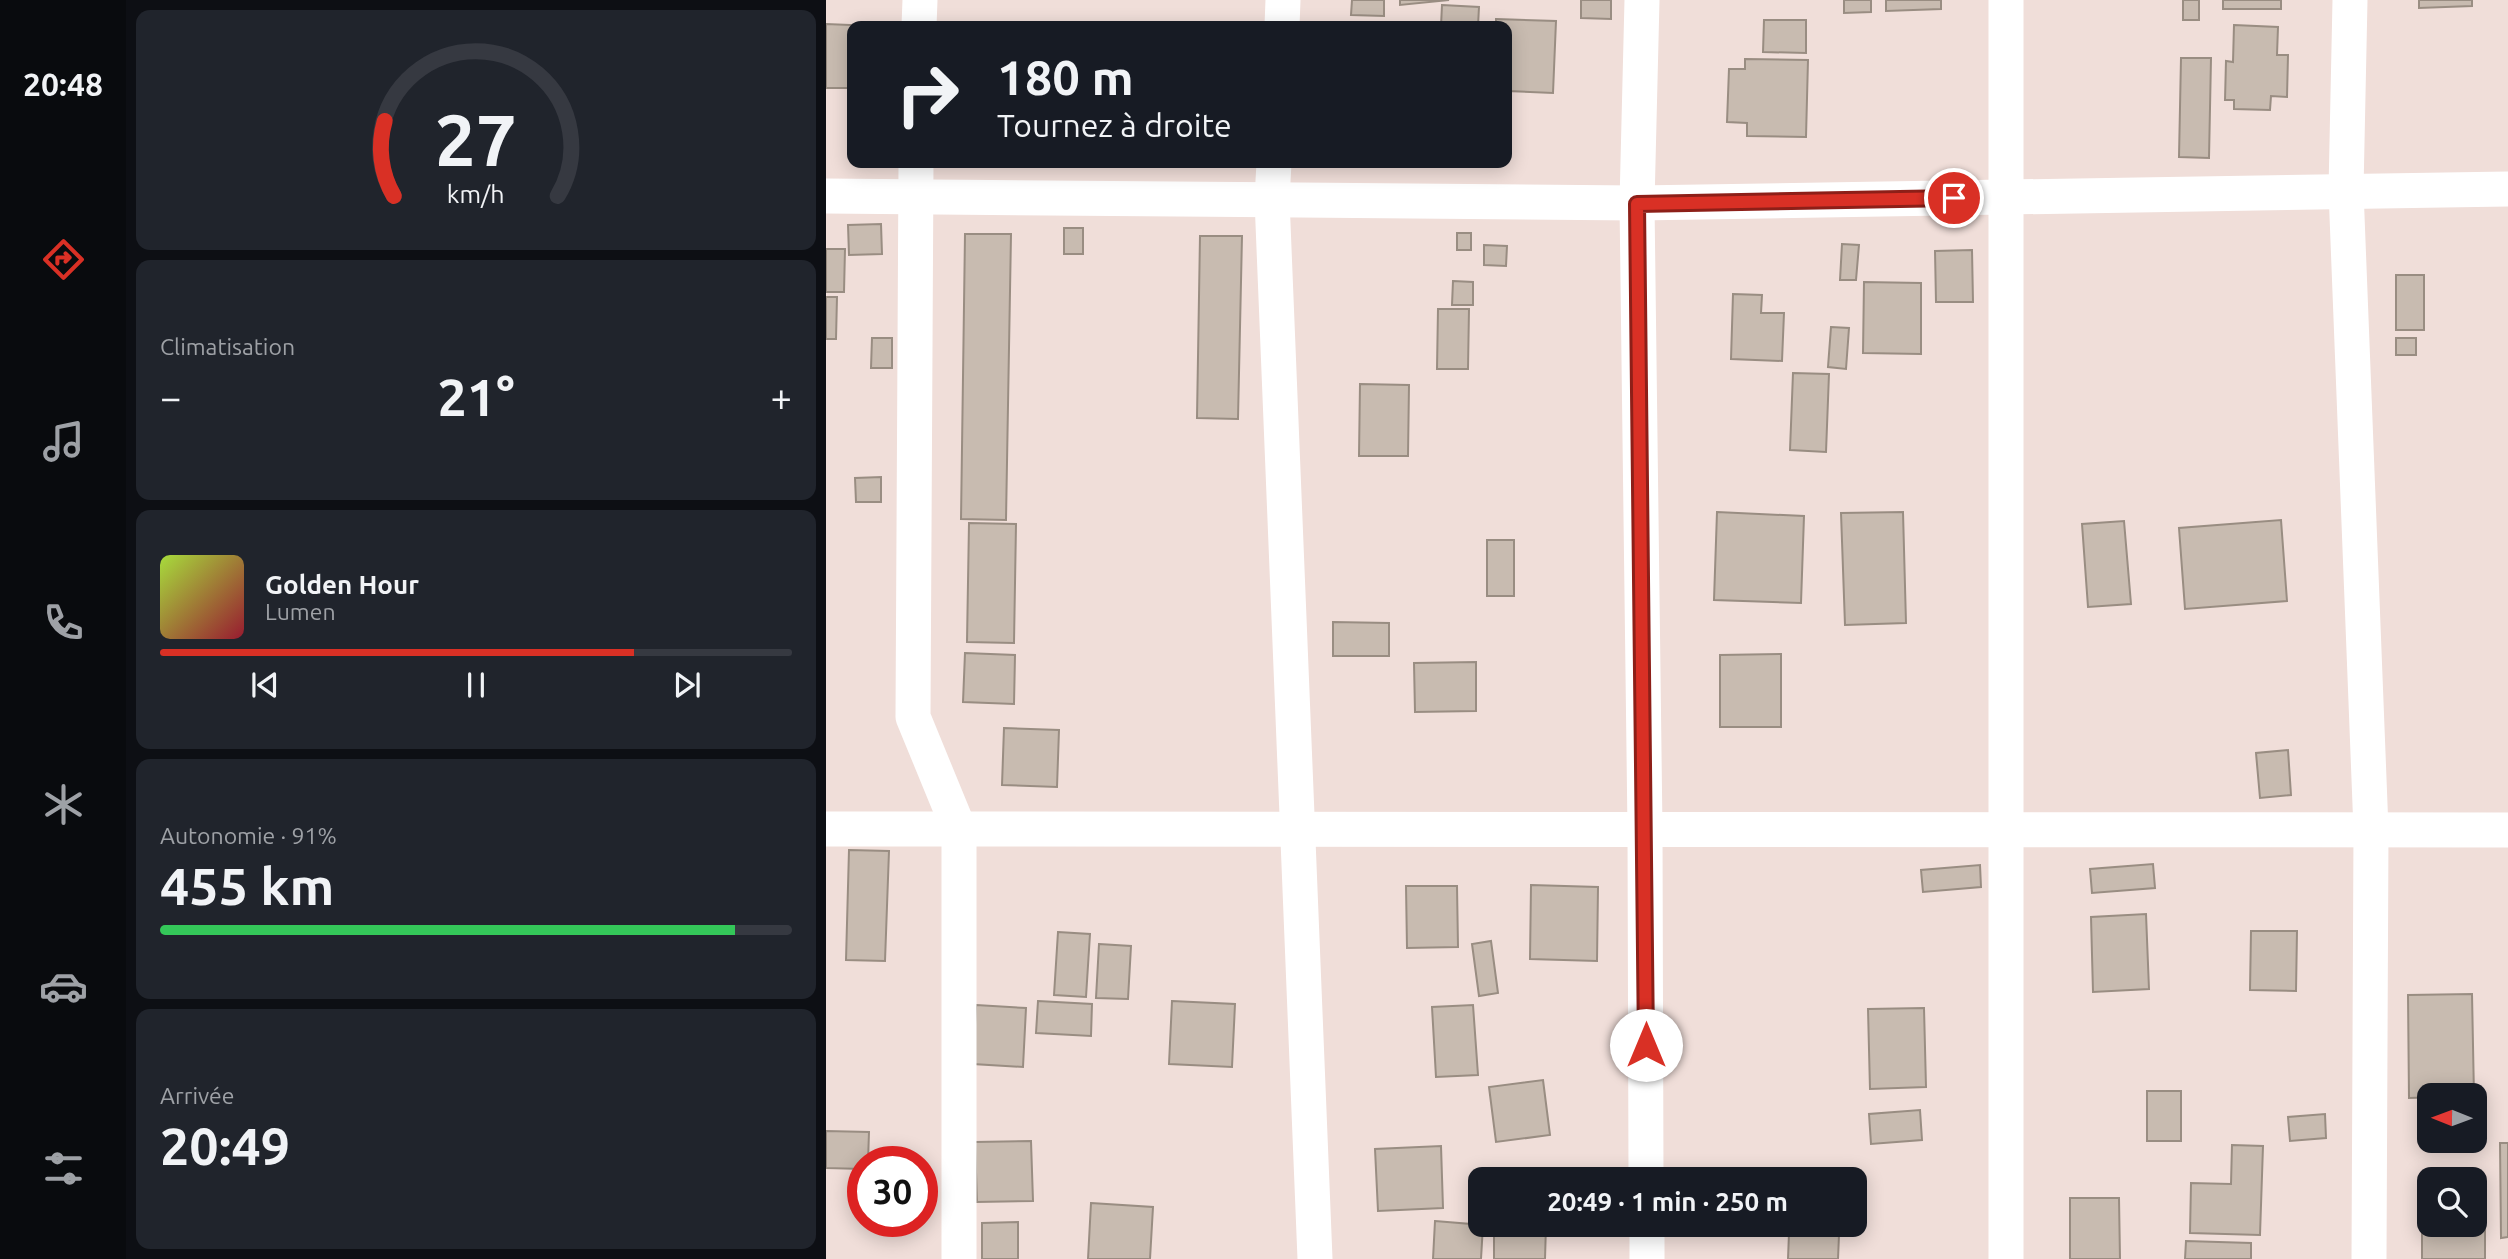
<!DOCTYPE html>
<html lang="fr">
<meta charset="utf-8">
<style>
:root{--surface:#171b24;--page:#20242c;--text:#f1f3f6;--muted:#9ea1a6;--line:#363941;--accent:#d93025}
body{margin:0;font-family:Ubuntu,sans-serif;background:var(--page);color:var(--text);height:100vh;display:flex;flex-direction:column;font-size:26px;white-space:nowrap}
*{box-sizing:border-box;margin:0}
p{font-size:23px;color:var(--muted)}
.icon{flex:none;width:38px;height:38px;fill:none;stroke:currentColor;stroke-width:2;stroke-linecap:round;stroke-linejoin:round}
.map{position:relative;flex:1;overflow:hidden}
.sheet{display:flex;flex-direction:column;gap:10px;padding:10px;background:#0d0f14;width:700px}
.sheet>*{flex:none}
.banner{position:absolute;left:21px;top:21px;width:665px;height:147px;border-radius:14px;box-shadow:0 4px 18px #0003;background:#171b24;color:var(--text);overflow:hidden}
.needle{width:46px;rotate:271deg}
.buttons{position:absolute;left:1591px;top:1083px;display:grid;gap:14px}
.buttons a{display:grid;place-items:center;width:70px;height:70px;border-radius:14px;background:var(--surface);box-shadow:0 4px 18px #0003;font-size:35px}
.speed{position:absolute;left:21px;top:1146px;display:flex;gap:14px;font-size:35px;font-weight:700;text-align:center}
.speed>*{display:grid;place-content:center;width:91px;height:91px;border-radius:50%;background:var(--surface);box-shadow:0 4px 18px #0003;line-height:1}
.speed .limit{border:10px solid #d22;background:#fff;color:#111}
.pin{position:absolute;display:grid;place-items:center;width:60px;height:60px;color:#fff;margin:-30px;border:4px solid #fff;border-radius:50%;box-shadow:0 2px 7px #0007}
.me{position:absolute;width:77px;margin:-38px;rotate:0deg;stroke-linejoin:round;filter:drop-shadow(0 0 5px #0008)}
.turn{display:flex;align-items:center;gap:24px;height:147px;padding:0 35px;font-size:32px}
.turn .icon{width:91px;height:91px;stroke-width:2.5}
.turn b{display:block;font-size:49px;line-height:60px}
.big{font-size:52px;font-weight:700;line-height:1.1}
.sheet .tile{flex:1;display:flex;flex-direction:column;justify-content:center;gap:10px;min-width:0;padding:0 24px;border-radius:14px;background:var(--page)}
.sheet .dial{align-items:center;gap:0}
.dial svg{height:182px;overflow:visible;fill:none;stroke:var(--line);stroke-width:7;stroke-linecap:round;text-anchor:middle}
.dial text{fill:var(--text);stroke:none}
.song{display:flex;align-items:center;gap:21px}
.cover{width:84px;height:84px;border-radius:10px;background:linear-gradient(135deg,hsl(80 70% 55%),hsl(350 70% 35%))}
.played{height:7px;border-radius:4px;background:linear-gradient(90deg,var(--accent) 75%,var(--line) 75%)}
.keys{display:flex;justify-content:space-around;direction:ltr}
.heat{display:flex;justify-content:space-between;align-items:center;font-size:38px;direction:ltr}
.charge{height:10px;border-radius:5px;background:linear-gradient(90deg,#34c759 91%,var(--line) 0)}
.trip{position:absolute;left:642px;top:1167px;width:399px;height:70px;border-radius:14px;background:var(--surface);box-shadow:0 4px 18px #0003;font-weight:700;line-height:70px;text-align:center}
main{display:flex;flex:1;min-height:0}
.tabs{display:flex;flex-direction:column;width:126px;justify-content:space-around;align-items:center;background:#090b0e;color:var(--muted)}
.tabs .icon{width:49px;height:49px}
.tabs .on{color:var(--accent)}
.tabs b{font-size:32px;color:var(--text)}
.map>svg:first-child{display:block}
</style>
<main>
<nav class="tabs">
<b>20:48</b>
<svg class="icon on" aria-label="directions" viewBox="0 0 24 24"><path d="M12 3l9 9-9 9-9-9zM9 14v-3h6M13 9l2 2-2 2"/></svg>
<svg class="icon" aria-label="music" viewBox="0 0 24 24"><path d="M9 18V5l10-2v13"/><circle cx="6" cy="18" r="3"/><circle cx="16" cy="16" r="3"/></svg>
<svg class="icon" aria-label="phone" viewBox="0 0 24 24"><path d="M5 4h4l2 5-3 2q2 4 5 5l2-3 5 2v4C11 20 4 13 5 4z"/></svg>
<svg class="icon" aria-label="climate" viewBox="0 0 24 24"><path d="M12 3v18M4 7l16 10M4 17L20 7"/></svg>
<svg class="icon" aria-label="car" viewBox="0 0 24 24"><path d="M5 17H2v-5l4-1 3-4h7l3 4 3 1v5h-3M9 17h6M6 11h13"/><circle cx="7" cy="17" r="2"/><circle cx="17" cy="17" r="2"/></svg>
<svg class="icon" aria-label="filters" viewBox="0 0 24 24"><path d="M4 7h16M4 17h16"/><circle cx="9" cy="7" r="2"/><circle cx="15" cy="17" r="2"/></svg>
</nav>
<section class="sheet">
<div class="tile dial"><svg viewBox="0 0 100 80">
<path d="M14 69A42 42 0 1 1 86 69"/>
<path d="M14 69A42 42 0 0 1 10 36" stroke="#d93025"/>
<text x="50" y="56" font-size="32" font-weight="700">27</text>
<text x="50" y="72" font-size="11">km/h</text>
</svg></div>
<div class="tile"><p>Climatisation</p>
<div class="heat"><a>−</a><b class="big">21°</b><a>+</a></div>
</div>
<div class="tile">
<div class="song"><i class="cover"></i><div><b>Golden Hour</b><p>Lumen</p></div></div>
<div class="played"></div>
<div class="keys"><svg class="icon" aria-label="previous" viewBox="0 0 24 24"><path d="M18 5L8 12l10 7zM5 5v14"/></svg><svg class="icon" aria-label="pause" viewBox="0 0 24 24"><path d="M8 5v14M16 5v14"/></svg><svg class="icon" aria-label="next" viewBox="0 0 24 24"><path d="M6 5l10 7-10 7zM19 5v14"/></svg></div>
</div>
<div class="tile"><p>Autonomie · 91%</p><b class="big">455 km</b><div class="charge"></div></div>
<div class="tile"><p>Arrivée</p><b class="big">20:49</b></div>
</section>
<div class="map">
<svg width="1682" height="1259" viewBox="0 0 1682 1259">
<rect width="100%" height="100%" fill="#f0ded9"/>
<g fill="#c8bbb0" stroke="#998d82" stroke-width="2">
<path d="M526 0H558V16L525 15Z"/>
<path d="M574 0H623L574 5Z"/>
<path d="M755 0H785V19L755 18Z"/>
<path d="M1018 0H1045V12L1018 13Z"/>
<path d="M1060 0H1115V9L1060 11Z"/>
<rect x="1357" y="0" width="16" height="20"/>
<rect x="1397" y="0" width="58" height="9"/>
<path d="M1593 0H1646V6L1593 8Z"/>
<path d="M616 5 653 7 652 26H615Z"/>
<path d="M670 19 730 21 727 93 681 91V26H670Z"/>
<path d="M938 20H980V53L937 52Z"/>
<path d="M0 24 48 26H26V88H0Z"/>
<path d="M1408 25 1452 27 1451 55H1462L1461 97 1445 96 1444 110 1408 109V100H1399L1400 61 1407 62Z"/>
<path d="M1355 58H1385L1383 158 1353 157Z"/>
<path d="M919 59 982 60 980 137 921 136V123L901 122 903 69H919Z"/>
<path d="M55 224 56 254 23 255 22 225Z"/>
<rect x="238" y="228" width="19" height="26"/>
<rect x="631" y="233" width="14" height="17"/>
<path d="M139 234H185L180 520 135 519Z"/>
<path d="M374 236H416L412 419 371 418Z"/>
<path d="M1016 244 1033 245 1030 280H1014Z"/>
<path d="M658 245 681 246 680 266 658 265Z"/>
<path d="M0 249H19L18 292H0Z"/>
<path d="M1146 250 1147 302H1110L1109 251Z"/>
<rect x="1570" y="275" width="28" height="55"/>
<path d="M627 281 647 282V305H626Z"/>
<path d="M1038 282 1095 283V354L1037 353Z"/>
<path d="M907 294 936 295 935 313H958L956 361 905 359Z"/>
<path d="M0 297H11L10 339H0Z"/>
<path d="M612 309H643L642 369H611Z"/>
<path d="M1005 327 1023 328 1020 369 1002 367Z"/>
<path d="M46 338H66V368H45Z"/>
<rect x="1570" y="338" width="20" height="17"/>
<path d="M967 373 1003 374 1000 452 964 450Z"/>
<path d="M534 384 583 385 582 456H533Z"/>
<path d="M55 477V502H30L29 478Z"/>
<path d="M891 512 978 516 975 603 888 600Z"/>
<path d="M1077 512 1080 623 1019 625 1015 513Z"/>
<path d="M1455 520 1461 601 1359 609 1353 528Z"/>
<path d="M1298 521 1305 604 1262 607 1256 524Z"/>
<path d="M143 523 190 524 188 643 141 642Z"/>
<rect x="661" y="540" width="27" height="56"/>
<path d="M507 622 563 623V656H507Z"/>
<path d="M139 653 189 655 188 704 137 702Z"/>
<path d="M955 654V727H894V655Z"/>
<path d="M650 662V711L589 712 588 663Z"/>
<path d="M178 728 233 730 231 787 176 785Z"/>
<path d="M1462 750 1465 795 1434 798 1430 753Z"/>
<path d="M23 850 63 851 59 961 20 960Z"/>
<path d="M1327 864 1329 888 1266 893 1264 869Z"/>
<path d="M1154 865 1155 887 1097 892 1095 870Z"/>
<path d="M705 885 772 887 771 961 704 959Z"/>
<path d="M580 886H631L632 947 581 948Z"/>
<path d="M1320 914 1323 989 1267 992 1265 917Z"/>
<path d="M1425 931H1471L1470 991 1424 990Z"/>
<path d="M232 932 264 934 260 997 228 995Z"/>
<path d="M665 941 672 993 653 996 646 944Z"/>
<path d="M273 944 305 946 302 999 270 998Z"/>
<path d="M1646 994 1648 1096 1583 1098 1582 995Z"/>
<path d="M212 1001 266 1004 265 1036 210 1033Z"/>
<path d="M346 1001 409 1004 406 1067 343 1064Z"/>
<path d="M150 1005 200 1008 197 1067 147 1064Z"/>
<path d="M647 1005 652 1075 610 1077 606 1007Z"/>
<path d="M1098 1008 1100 1087 1044 1089 1042 1009Z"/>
<path d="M717 1080 724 1135 670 1142 663 1087Z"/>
<rect x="1321" y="1091" width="34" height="50"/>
<path d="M1094 1110 1096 1140 1045 1144 1043 1114Z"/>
<path d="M1499 1114 1500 1138 1464 1141 1462 1117Z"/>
<path d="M0 1131 43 1132 42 1162H37V1169L0 1168Z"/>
<path d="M205 1141 207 1201 151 1202 149 1142Z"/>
<path d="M1674 1143H1682V1237L1675 1238Z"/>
<path d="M1406 1145 1437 1146 1434 1235 1364 1233 1365 1183 1405 1184Z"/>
<path d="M615 1146 617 1208 552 1211 549 1149Z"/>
<path d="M1244 1198H1293L1294 1259H1244Z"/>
<path d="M1596 1202H1603V1225H1648V1202H1659V1259H1596Z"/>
<path d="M265 1203 327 1207 324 1259H262Z"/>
<path d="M609 1221 657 1225 655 1259H607Z"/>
<path d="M192 1222V1259H156V1223Z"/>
<path d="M668 1225H720L719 1259H668Z"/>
<path d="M963 1233 1013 1235 1012 1259H962Z"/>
<path d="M1360 1241 1425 1243V1259H1359Z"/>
</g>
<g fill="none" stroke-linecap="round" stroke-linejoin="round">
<g stroke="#fff" stroke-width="35">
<path d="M816 0 811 203 819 830 820 1180"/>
<path d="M1524 0 1520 190 1545 830 1543 1259"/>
<path d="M93 26 94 0"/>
<path d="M456 26 457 0"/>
<path d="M90 163 87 717 133 829V1259"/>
<path d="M448 163 446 199 489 1259"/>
<path d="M0 196 811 203 1682 189"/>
<path d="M0 829 1682 830"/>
<path d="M821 1225V1259"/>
<path d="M1180 1259V0"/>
</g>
</g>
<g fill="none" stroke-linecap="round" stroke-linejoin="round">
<g stroke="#8d1f18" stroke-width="18">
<path id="route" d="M820 1045 811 204 1128 198"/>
</g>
<use href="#route" stroke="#d93025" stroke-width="12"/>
</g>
</svg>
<div class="buttons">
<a><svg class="needle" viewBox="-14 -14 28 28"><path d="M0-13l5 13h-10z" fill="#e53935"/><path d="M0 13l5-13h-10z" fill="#9ea1a6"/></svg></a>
<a><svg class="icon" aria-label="search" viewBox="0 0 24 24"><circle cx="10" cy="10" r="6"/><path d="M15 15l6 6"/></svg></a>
</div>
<div class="speed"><div class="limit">30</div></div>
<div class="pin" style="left:1128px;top:198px;background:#d93025"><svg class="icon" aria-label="arrive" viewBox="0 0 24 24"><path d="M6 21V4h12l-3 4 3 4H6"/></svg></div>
<svg class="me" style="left:820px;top:1045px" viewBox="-20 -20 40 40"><circle r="19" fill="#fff"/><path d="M0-13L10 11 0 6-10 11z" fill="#d93025"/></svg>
<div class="trip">20:49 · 1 min · 250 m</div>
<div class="banner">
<div class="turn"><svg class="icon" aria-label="right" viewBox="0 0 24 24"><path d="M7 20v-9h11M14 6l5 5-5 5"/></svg><div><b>180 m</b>Tournez à droite</div></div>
</div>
</div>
</main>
